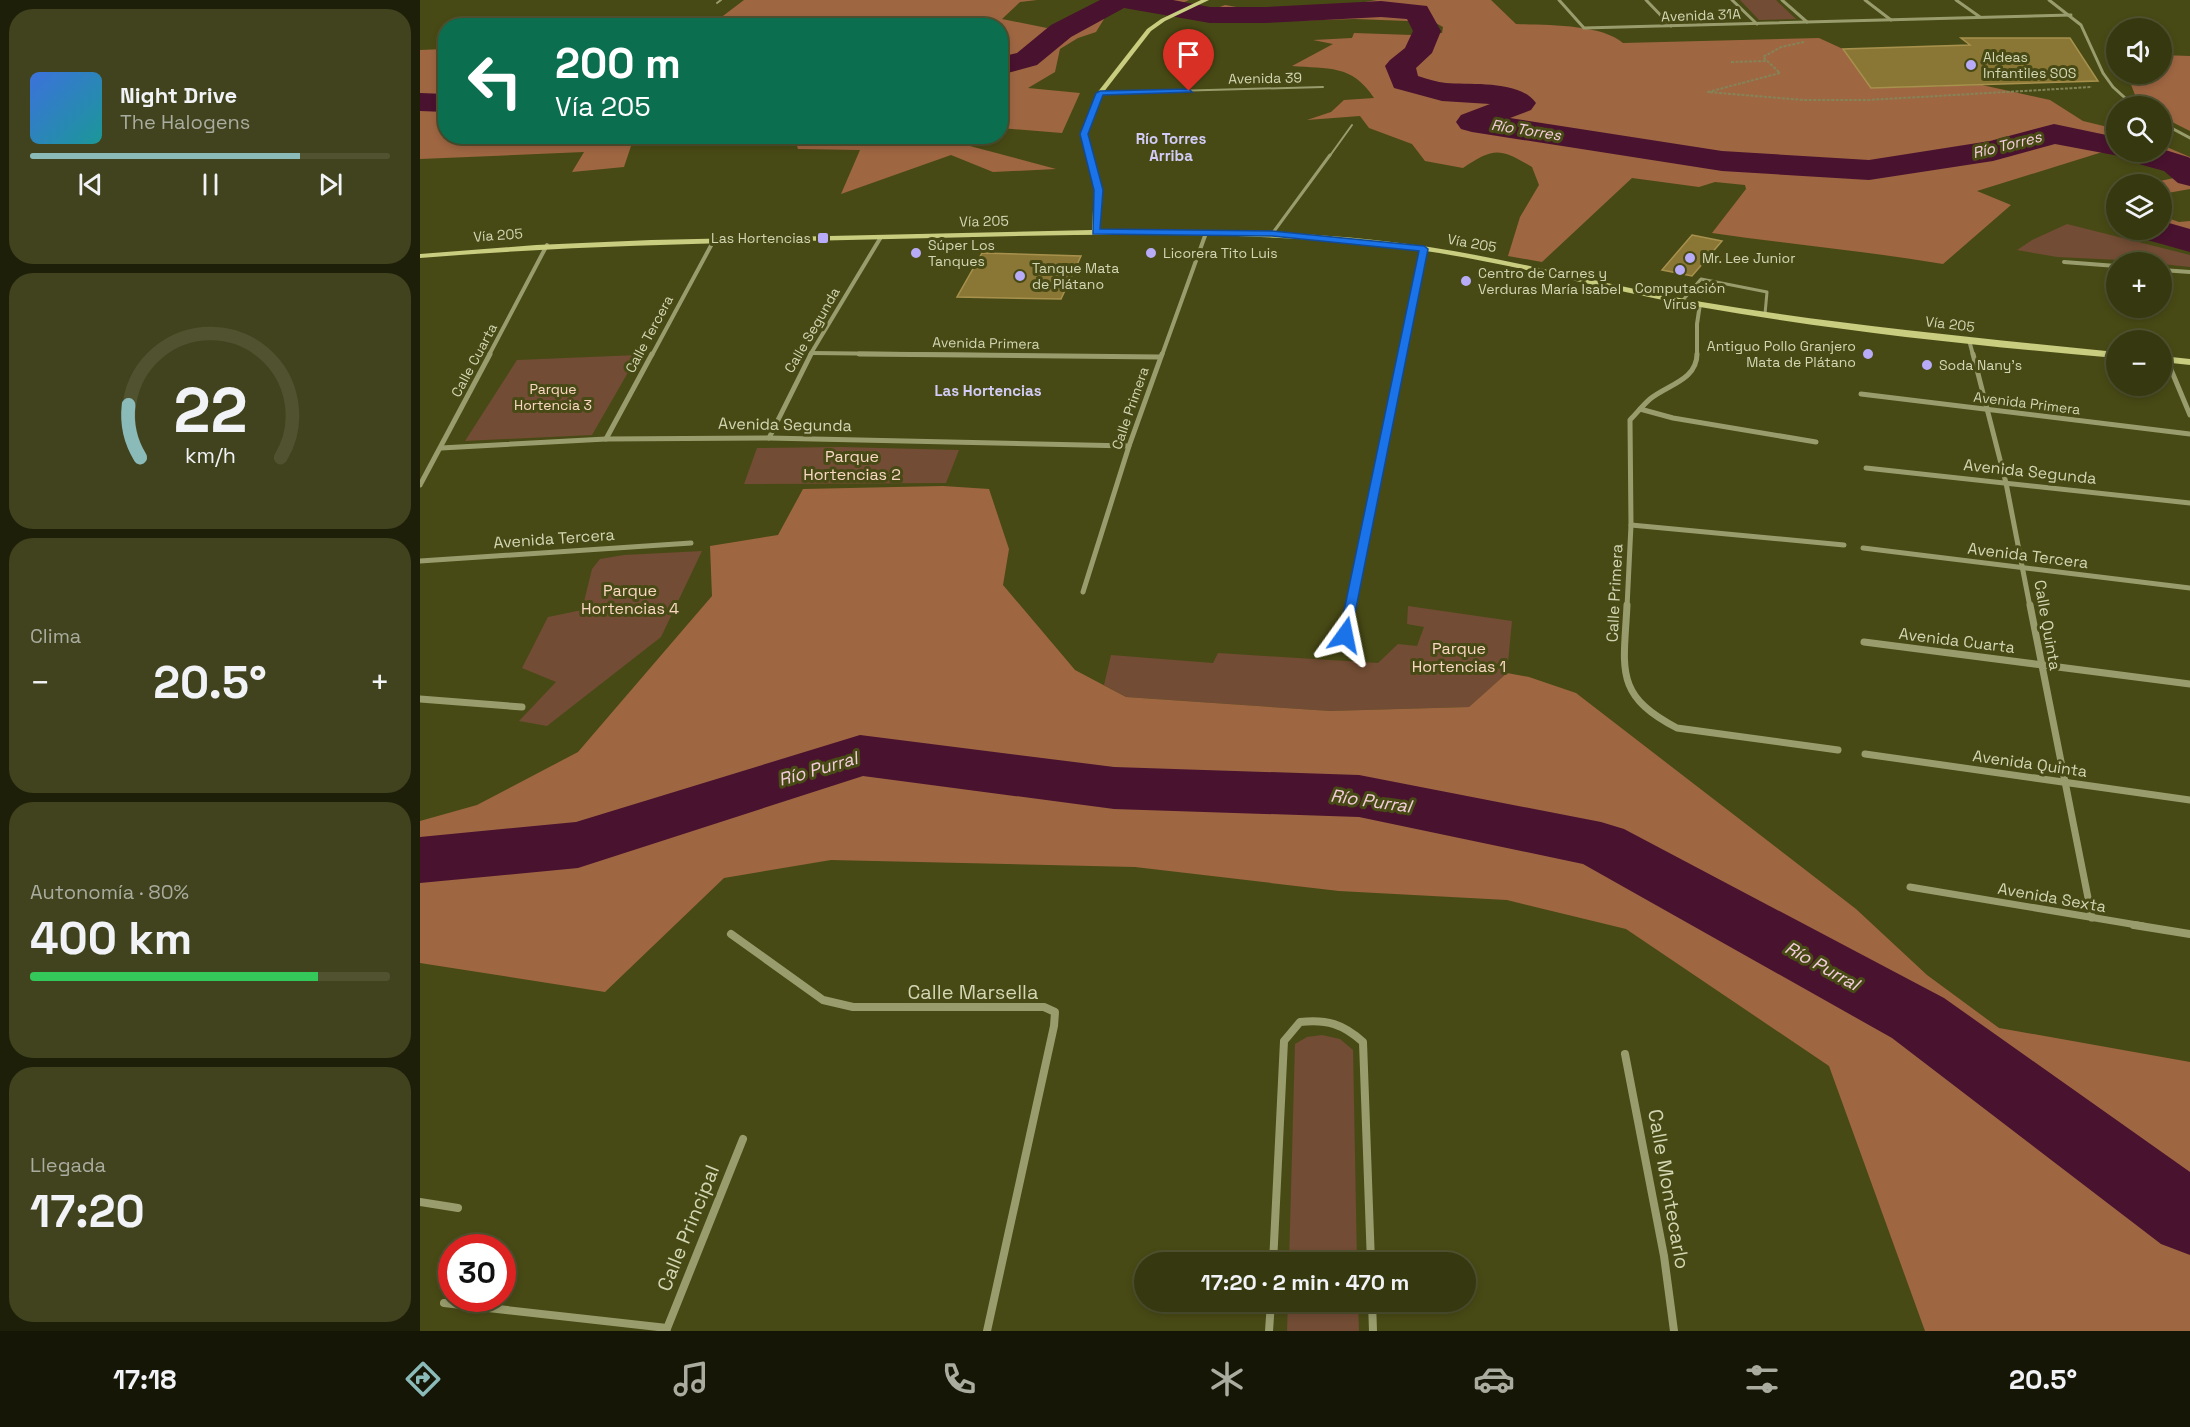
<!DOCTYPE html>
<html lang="es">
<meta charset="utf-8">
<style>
:root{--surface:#363810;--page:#41431e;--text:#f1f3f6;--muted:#aaac9f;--line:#505230;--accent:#8bbbb9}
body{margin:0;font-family:"Space Grotesk",sans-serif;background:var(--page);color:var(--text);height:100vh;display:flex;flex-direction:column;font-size:22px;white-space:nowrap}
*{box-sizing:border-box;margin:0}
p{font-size:20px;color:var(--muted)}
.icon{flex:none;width:33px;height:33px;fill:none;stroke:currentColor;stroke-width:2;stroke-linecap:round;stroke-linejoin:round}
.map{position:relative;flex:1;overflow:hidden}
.details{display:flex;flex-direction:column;gap:9px;padding:9px;background:#1e1f09;width:420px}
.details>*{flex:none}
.banner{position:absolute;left:18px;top:18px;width:570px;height:126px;border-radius:24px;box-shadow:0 3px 9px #0003,0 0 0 2px var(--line);background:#0b6e4f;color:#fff;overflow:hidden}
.tools{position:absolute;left:1686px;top:18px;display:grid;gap:12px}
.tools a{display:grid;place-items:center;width:66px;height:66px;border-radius:50%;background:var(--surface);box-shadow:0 3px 9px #0003,0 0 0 2px var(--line);font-size:30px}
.speed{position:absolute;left:18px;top:1234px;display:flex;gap:12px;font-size:30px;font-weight:700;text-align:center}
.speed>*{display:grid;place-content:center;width:78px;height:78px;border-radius:50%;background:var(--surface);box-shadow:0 3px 9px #0003,0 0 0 2px var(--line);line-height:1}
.speed .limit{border:9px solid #d22;background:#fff;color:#111}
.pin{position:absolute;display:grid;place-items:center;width:51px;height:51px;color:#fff;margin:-62px -26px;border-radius:50% 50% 50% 0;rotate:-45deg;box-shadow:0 0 6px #0007}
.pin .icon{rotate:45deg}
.me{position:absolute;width:66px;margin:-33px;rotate:12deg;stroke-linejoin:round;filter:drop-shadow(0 0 4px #0008)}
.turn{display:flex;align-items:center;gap:21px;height:126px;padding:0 18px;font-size:27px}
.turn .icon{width:78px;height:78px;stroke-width:2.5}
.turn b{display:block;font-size:42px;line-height:51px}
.big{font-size:45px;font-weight:600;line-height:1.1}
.details .tile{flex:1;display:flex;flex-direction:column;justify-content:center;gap:9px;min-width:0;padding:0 21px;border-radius:24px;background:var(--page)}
.details .dial{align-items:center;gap:0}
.dial svg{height:156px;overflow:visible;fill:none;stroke:var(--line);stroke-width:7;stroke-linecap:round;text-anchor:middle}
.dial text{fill:var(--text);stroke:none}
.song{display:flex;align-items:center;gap:18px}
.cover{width:72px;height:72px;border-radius:9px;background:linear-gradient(135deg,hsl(220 70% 55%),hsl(180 70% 35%))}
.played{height:6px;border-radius:3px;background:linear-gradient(90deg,var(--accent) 75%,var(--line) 75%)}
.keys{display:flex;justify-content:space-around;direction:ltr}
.heat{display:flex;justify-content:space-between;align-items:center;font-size:33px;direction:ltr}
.charge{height:9px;border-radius:4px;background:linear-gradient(90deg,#34c759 80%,var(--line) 0)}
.trip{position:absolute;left:714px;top:1252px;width:342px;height:60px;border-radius:30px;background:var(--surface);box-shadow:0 3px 9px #0003,0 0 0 2px var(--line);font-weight:600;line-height:60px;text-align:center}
.dock{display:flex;height:96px;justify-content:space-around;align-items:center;background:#161606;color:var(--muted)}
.dock .icon{width:42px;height:42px}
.dock .current{color:var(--accent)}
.dock b{font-size:27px;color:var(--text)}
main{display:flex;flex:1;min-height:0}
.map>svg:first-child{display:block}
</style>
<main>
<section class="details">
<div class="tile">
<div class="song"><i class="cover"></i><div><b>Night Drive</b><p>The Halogens</p></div></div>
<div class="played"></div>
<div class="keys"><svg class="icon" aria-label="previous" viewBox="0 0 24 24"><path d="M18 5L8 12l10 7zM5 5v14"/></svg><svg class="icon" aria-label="pause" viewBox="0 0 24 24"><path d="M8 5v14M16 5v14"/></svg><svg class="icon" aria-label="next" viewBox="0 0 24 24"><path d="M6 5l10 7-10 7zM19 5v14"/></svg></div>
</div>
<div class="tile dial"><svg viewBox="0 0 100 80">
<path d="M14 69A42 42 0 1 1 86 69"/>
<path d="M14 69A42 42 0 0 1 8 42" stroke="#8bbbb9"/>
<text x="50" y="56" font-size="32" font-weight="700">22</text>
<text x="50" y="72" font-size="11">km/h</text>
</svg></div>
<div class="tile"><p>Clima</p>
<div class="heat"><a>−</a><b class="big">20.5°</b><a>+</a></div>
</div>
<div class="tile"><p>Autonomía · 80%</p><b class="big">400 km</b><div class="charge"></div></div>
<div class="tile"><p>Llegada</p><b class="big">17:20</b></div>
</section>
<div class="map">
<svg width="1770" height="1331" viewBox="0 0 1770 1331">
<rect width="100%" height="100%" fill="#484a15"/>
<g fill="#724c34">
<path d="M1320 0H1356L1376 19 1339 20Z"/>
<path d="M1647 224 1770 255V267L1742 264V262L1637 257 1597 250 1612 240Z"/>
<path d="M218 355 172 435 45 441 97 360Z"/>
<path d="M421 447 539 450 526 483 324 484 337 448Z"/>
<path d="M282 551 241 637 127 726 99 721 136 682 102 668 128 617 162 610 172 569 180 559 204 555Z"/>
<path d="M988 606 1092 621 1087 673 1049 707 910 711 706 697 684 685 691 655 793 663 798 653 958 663 978 644 997 646 1004 627 987 624Z"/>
<path d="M902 1035 920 1039 933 1050 937 1263H869L875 1044 887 1037Z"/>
<path d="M868 1302H938L939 1331H867Z"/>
</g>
<g fill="#9f6642">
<path d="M324 0H617L600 2 582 19 627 28 664 15 684 19 676 32 658 38 640 49 635 72 608 88 660 93 642 133 581 128 580 26 291 25Z"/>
<path d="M682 0H769L744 11 720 9Z"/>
<path d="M957 0H1071L1096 24C1125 25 1182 24 1203 43L1399 38 1423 49 1451 88 1562 85 1630 100 1663 121 1696 129V151L1692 149 1557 191 1591 205 1523 264C1446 251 1369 244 1292 233L1326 189 1325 185 1295 182 1279 187 1212 178 1122 262 1088 256 1100 217 1119 185 1112 167C1080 148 1074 147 1043 168L1005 161 992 144 949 128 940 116 887 120 911 112 924 100 954 98C932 64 908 69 872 66L913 44 893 40 932 38 934 33 992 35 1022 33 1023 27 1014 22 935 19 831 22 772 18 805 5 833 10 926 5Z"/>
<path d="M25 49 26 136 214 137 204 167 152 172 164 152 0 159V50Z"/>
<path d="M1742 55 1770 56V131L1742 117V106H1729L1715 95 1707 74H1742Z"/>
<path d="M374 137H516L636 169 573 172 531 155 421 194 440 150 378 149Z"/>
<path d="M1742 145 1770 157V189L1742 194V184H1726L1754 178 1752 173 1698 152H1742Z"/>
<path d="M1742 216 1759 222 1770 221V246L1723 230H1742Z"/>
<path d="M523 486 569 489 589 549 583 585 655 670 706 697 910 711 1049 707 1087 673 1109 677 1156 693 1436 909 1507 975 1579 1028 1770 1062V1331H1505L1409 1066 1206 929 1087 900 919 891 715 867 411 860 304 878 185 992 0 963V821L57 805 158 752 292 596 290 546 358 535 383 489Z"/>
</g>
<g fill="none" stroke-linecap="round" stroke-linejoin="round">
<g fill="#49122f" fill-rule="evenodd">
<path d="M680 0H753L790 7H845L961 1 1007 6 1021 31 1012 53 996 68 998 76C1007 79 1017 82 1026 83 1051 85 1100 80 1116 103L1111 110 1090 118 1302 151 1449 160 1570 141 1634 124 1696 137V152H1742V149L1768 157 1770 158V186L1758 183 1744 171 1701 159 1699 156 1635 144 1573 161 1449 180 1302 171 1052 132 1041 129 1036 122 1041 115 1070 104 1022 101 974 88 965 66 970 60 985 48 993 31 987 19 961 17 845 23H790L704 8 651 37 617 65 580 75V57L597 53 631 25Z"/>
<path d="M0 93 26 94V112L0 111Z"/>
<path d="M1742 221 1770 229V252L1720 238 1714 230H1742Z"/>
<path d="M440 735 694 767 939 775 1181 822 1204 829 1524 998 1770 1172V1255L1741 1244 1472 1038 1163 864 939 817 694 809 443 776 158 868 0 883V837L156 822Z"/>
</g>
</g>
<g fill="#8b7735" stroke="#a7914d" stroke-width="1.5">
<path d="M1541 38H1650L1678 81 1451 88 1423 49 1550 45Z"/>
<path d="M1272 235 1302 241 1272 276 1242 270Z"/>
<path d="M562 253 661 256 641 299 537 297Z"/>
</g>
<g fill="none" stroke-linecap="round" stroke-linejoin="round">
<g stroke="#838558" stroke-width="2" stroke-dasharray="3 1.5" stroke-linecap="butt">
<path d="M1384 42 1361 47 1343 57 1360 73 1288 92 1383 100H1448L1672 87"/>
<path d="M1311 62 1347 61"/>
</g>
<g stroke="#999d6d" stroke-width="2">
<path d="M297 3 301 0"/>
<path d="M680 93 903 87"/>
<path d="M909 157 932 125"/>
</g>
<g stroke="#999d6d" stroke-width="3">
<path d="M852 234 910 155"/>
<path d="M1263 300 1281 279 1347 292 1345 314"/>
</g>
<g stroke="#999d6d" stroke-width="3">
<path d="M1139 0 1164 28 1651 15"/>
<path d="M1226 0 1251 26"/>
<path d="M1312 0 1337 24"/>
<path d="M1362 0 1387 22"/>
<path d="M1445 0 1471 20"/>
<path d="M1536 0 1560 17"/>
<path d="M1629 0 1661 25 1683 73 1693 87 1714 106"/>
<path d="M1742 123 1770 138"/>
</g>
<g stroke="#999d6d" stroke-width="4">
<path d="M1644 262 1696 266"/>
<path d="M1742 270 1770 272"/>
<path d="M1549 340 1553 355"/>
<path d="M391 353 570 355"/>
<path d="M69 355 127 245"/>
<path d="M232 355 294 240"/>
<path d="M390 355 461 237"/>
<path d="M742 355 786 233"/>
<path d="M982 355 1004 249"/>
<path d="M1277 355V324L1280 304"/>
</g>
<g stroke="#999d6d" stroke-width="5">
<path d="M439 354 740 357"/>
<path d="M1553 354 1586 483 1610 607"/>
<path d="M1747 360 1770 415"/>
<path d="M1441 394 1770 434"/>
<path d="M1220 409 1253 418 1396 442"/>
<path d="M349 438 391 354"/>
<path d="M186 439 232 354"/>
<path d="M21 448 186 439 349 438 709 446"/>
<path d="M1446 468 1770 503"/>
<path d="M0 485 70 354"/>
<path d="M1211 525 1424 545"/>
<path d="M1443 548 1770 588"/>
<path d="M0 561 271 543"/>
<path d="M663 592 709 446 742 354"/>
<path d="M931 607 983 354"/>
<path d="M1207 607 1211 525 1210 420C1217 413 1223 405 1230 399 1247 385 1277 380 1277 354"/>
</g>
<g stroke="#999d6d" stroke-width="7">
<path d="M1207 605C1204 668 1193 695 1257 728L1418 750"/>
<path d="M1610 605 1672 918"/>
<path d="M925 635 931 605"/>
<path d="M1444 642 1770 684"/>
<path d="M0 699 102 707"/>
<path d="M1445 754 1770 800"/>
<path d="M1490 887 1723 926"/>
</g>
<g stroke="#999d6d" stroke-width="8">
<path d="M1714 925 1770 934"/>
<path d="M311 934 403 1000 433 1007H624L635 1012 634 1026 567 1331"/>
<path d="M1205 1054 1244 1256 1254 1331"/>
<path d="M0 1202 38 1208"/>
<path d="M853 1263 864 1041 880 1022C907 1019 923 1024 943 1042L951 1263"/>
<path d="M952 1302 953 1331"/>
<path d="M24 1303 247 1328"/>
<path d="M246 1331 323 1139"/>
<path d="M849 1331 851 1302"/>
</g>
<g fill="#c8cd7f" fill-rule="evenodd">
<path d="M781 0H789L745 21 731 31 683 93 667 134 682 191 680 230C789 229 901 231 1009 247 1101 261 1190 286 1282 302 1419 325 1558 338 1696 352V358C1557 346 1417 331 1280 307 1175 288 1074 258 968 246 803 229 637 235 471 239 314 243 157 245 0 258V254L116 245 231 240 672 230 674 191 661 134 677 93 727 29 741 19Z"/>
<path d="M1742 356 1770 359V365L1742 362Z"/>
</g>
</g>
<path fill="#1a73e8" stroke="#114b97" stroke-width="1.5" d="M769 89 772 92 683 95 668 134 683 190 680 229 852 231 1004 246 1008 249 930 638 925 639 919 635 999 251 852 236 673 234 674 190 660 134 676 93 680 91Z"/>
<g fill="#b8abf7" stroke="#484a15" stroke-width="2">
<circle cx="1551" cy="65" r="6"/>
<rect x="397" y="232" width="12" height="12" rx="3"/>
<circle cx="496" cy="253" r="6"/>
<circle cx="731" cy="253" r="6"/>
<circle cx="1270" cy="258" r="6"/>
<circle cx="1260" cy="270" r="6"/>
<circle cx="600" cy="276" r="6"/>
<circle cx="1046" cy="281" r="6"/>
<circle cx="1448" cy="354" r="6"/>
<circle cx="1507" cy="365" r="6"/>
</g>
<g text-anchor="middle" stroke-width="6" stroke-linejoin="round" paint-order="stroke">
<g font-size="14" fill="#d2d6b3" stroke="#484a15">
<text transform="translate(1281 15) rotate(-2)" y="5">Avenida 31A</text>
<text transform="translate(845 78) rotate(-1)" y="5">Avenida 39</text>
<text transform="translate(564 221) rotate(-1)" y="5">Vía 205</text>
<text transform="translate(78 235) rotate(-4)" y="5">Vía 205</text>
<text transform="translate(1052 243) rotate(10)" y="5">Vía 205</text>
<text transform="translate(1530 324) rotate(7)" y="5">Vía 205</text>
<text transform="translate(392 330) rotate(-60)" y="5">Calle Segunda</text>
<text transform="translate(229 334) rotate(-62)" y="5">Calle Tercera</text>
<text transform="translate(566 343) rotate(1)" y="5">Avenida Primera</text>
<text transform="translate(54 360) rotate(-62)" y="5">Calle Cuarta</text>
<text transform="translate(1607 403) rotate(7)" y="5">Avenida Primera</text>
<text transform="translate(710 408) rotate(-71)" y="5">Calle Primera</text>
</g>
<g font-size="14" fill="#d2d6b3" stroke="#484a15" text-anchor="start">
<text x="1563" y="62">Aldeas<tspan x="1563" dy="16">Infantiles SOS</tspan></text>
<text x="391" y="243" text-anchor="end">Las Hortencias</text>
<text x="508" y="250">Súper Los<tspan x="508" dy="16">Tanques</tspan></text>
<text x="743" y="258">Licorera Tito Luis</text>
<text x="1282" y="263">Mr. Lee Junior</text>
<text x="612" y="273">Tanque Mata<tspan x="612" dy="16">de Plátano</tspan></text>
<text x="1058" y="278">Centro de Carnes y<tspan x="1058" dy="16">Verduras María Isabel</tspan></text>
<text x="1260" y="293" text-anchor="middle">Computación<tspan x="1260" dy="16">Virus</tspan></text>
<text x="1436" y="351" text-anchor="end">Antiguo Pollo Granjero<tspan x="1436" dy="16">Mata de Plátano</tspan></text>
<text x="1519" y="370">Soda Nany's</text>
</g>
<g font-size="14" fill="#fad7c3" stroke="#484a15">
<text x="133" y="394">Parque<tspan x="133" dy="16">Hortencia 3</tspan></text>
</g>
<g font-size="15" font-style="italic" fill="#f5cede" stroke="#484a15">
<text transform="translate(1106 130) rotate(9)" y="5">Río Torres</text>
<text transform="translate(1587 145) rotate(-14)" y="5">Río Torres</text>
</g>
<g font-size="15" font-weight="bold" fill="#d2ccf7" stroke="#484a15">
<text x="751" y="144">Río Torres<tspan x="751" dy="17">Arriba</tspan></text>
<text x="568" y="396">Las Hortencias</text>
</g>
<g font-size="16" fill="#d2d6b3" stroke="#484a15">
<text transform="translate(365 424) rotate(1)" y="6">Avenida Segunda</text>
<text transform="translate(1610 471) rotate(6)" y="6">Avenida Segunda</text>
<text transform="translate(134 538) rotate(-4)" y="6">Avenida Tercera</text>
<text transform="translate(1608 555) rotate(7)" y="6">Avenida Tercera</text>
<text transform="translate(1194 593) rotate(-87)" y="6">Calle Primera</text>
<text transform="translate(1628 625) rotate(80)" y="6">Calle Quinta</text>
<text transform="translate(1537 640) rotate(7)" y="6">Avenida Cuarta</text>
<text transform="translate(1610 763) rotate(8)" y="6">Avenida Quinta</text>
<text transform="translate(1632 897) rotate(10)" y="6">Avenida Sexta</text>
</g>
<g font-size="16" fill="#fad7c3" stroke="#484a15">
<text x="432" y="462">Parque<tspan x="432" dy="18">Hortencias 2</tspan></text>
<text x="210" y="596">Parque<tspan x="210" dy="18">Hortencias 4</tspan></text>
<text x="1039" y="654">Parque<tspan x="1039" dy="18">Hortencias 1</tspan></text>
</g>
<g font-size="18" font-style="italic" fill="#f5cede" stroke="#484a15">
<text transform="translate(398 769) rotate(-16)" y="6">Río Purral</text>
<text transform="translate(951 801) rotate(8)" y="6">Río Purral</text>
<text transform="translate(1402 966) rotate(29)" y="6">Río Purral</text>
</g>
<g font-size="20" fill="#d2d6b3" stroke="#484a15">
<text x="553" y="999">Calle Marsella</text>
<text transform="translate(1249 1189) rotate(80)" y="7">Calle Montecarlo</text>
<text transform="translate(268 1228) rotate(-68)" y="7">Calle Principal</text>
</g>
</g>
</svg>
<div class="tools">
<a><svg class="icon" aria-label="sound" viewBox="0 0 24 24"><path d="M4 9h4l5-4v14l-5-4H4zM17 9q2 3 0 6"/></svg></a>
<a><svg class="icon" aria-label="search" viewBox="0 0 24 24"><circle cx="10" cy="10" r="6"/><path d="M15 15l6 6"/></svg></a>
<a><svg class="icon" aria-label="layers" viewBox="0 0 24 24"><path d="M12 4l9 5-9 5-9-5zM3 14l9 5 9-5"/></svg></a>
<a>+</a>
<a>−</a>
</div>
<div class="speed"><div class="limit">30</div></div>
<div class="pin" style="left:769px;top:91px;background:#d93025"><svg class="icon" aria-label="arrive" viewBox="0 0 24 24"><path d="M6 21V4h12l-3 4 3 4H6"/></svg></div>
<svg class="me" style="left:925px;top:635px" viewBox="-20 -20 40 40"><path d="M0-17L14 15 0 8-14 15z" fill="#1a73e8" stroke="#fff" stroke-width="4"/></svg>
<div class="trip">17:20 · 2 min · 470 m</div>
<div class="banner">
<div class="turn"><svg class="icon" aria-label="left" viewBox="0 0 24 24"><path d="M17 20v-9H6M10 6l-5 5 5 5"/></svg><div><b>200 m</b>Vía 205</div></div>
</div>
</div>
</main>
<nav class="dock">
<b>17:18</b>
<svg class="icon current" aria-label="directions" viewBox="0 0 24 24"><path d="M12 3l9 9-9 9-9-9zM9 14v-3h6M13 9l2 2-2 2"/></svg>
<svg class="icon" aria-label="music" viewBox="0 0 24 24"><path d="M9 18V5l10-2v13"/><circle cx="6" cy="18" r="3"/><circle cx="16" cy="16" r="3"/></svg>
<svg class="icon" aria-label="phone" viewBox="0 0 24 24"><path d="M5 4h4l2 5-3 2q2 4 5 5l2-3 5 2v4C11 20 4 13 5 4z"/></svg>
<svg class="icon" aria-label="climate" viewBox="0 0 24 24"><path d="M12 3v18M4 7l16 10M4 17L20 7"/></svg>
<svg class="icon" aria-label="car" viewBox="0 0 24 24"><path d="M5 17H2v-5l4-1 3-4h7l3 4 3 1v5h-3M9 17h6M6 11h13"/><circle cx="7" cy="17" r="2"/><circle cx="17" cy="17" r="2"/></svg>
<svg class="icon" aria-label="filters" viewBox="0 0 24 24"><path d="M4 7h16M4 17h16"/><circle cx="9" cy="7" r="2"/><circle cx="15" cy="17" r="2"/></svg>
<b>20.5°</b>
</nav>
